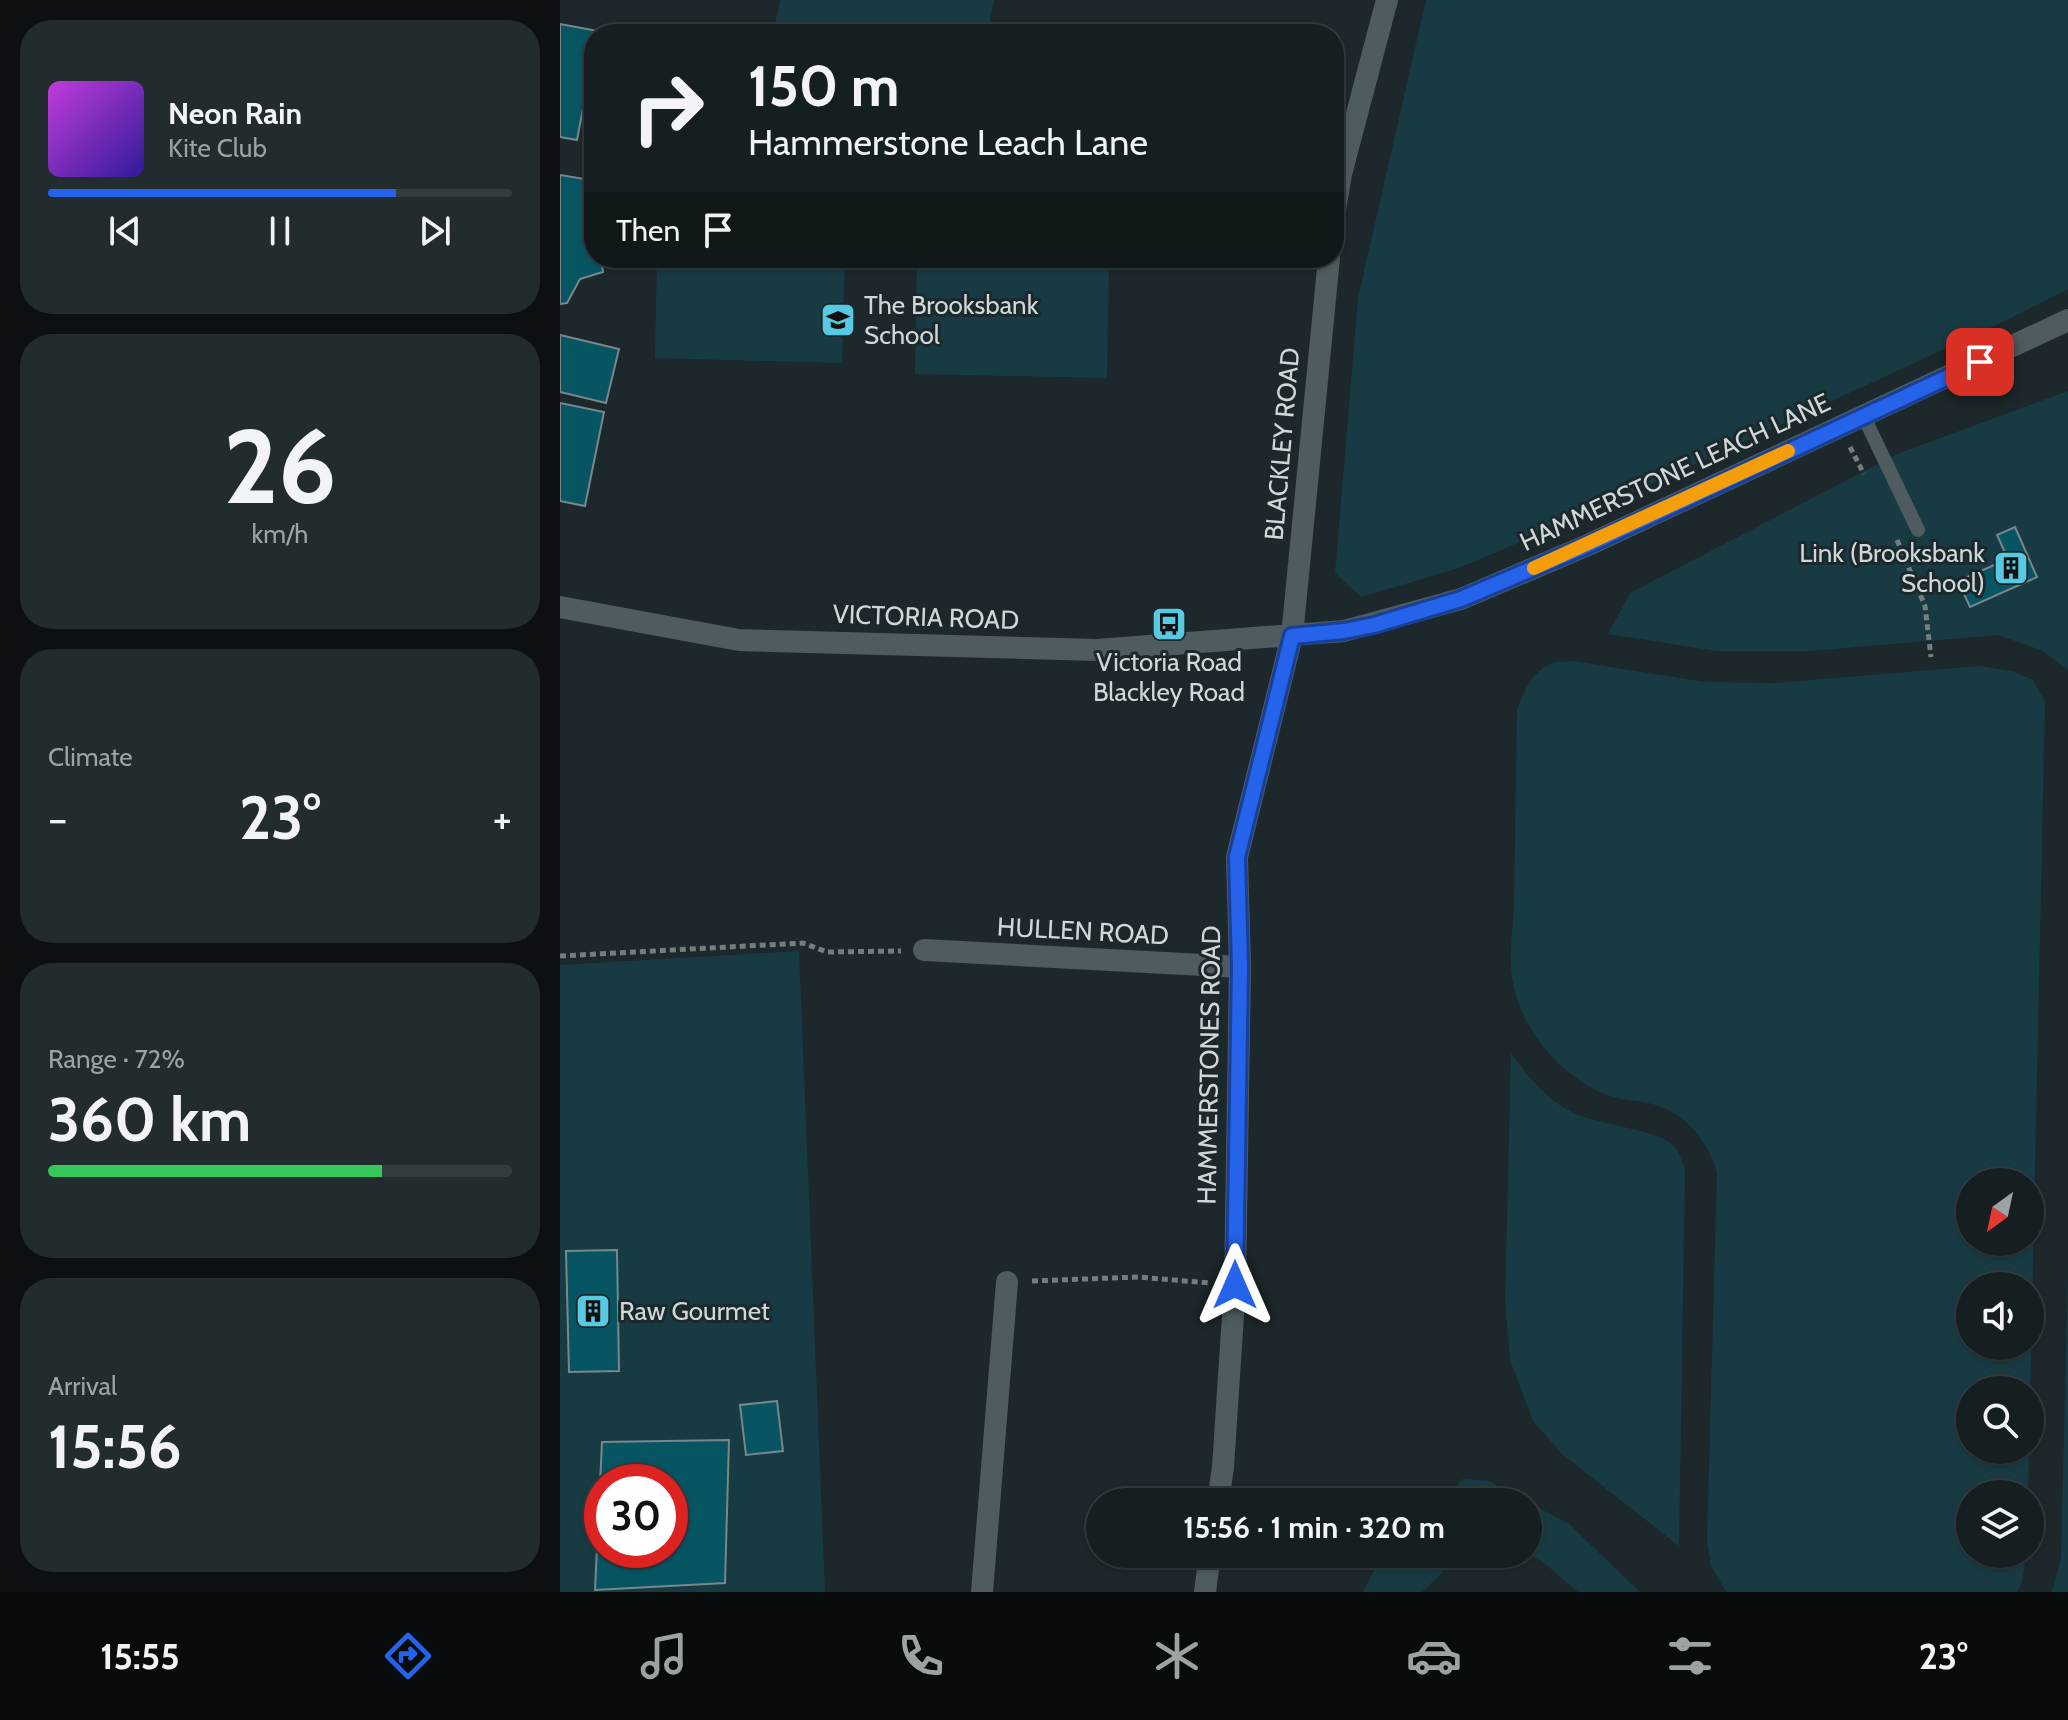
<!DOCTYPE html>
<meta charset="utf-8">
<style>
:root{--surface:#151e20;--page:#222b2d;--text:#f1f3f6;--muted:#9da2a5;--line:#343c3e;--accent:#2563eb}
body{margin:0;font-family:Cabin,sans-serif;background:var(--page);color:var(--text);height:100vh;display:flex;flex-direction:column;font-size:30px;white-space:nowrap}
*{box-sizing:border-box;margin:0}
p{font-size:26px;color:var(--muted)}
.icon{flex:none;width:44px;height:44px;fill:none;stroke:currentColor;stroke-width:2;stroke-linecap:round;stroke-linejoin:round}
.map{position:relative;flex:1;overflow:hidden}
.side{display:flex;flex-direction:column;gap:20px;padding:20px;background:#0c1012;width:560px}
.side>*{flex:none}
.guide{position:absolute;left:24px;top:24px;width:760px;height:244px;border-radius:32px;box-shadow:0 2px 6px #0004,0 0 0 2px var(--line);background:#151e20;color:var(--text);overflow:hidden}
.needle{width:52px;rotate:213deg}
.fabs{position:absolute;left:1396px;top:1168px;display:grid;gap:16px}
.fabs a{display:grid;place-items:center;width:88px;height:88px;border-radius:50%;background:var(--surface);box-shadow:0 2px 6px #0004,0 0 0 2px var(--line);font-size:40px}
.speed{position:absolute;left:24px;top:1464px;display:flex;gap:16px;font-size:40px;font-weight:700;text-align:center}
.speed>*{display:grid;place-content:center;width:104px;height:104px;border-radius:50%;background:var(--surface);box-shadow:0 2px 6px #0004,0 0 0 2px var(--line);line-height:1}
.speed .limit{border:12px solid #d22;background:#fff;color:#111}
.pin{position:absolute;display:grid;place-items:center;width:68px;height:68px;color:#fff;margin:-34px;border-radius:16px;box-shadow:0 4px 12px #0006}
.me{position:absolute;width:88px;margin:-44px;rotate:0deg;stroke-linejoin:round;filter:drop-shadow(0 0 6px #0008)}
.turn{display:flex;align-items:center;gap:28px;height:168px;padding:0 32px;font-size:36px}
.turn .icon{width:104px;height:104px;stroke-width:2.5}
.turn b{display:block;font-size:56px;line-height:68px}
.then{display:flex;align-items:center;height:76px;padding:0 32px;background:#0003;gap:16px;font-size:30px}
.big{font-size:60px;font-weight:700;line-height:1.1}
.side .card{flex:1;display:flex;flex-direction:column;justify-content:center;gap:12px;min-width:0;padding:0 28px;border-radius:32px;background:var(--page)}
.side .dial{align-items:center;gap:0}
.dial b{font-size:104px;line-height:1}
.song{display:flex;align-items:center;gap:24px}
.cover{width:96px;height:96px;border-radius:12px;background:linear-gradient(135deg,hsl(290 70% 55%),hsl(250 70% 35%))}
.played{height:8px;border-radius:4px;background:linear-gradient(90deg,var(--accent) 75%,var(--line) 75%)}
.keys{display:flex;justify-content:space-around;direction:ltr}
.heat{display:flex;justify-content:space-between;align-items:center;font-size:44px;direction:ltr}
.charge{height:12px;border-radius:6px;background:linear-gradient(90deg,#34c759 72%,var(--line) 0)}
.trip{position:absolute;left:526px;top:1488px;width:456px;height:80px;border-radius:40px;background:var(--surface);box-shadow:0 2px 6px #0004,0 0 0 2px var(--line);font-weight:700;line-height:80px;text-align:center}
.menu{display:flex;height:128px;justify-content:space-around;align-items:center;background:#080c0d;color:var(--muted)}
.menu .icon{width:56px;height:56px}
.menu .on{color:var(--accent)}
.menu b{font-size:36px;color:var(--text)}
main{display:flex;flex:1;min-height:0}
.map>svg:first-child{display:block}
</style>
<main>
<section class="side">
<div class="card">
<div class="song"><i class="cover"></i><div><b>Neon Rain</b><p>Kite Club</p></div></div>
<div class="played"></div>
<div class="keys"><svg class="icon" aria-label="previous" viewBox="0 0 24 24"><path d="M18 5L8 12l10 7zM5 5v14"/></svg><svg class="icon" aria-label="pause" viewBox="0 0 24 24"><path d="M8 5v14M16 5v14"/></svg><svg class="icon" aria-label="next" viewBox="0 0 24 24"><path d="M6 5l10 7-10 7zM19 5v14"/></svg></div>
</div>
<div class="card dial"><b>26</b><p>km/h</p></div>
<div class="card"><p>Climate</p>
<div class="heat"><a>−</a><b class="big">23°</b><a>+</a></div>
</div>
<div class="card"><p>Range · 72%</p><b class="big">360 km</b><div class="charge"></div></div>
<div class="card"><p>Arrival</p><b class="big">15:56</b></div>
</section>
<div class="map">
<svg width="1508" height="1592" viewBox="0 0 1508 1592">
<rect width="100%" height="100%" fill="#1c282b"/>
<g fill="#183b43" fill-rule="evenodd">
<path d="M220 0H434L427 34H213Z"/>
<path d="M866 0H1508V289L1449 319 1114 474 967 539 899 568 801 597 775 573 798 298Z"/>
<path d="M97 258H285L282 363 95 358Z"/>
<path d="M357 258H549L547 378 355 374Z"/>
<path d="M1508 391V670L1483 651 1438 635 1248 651H1157L1048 634 1070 593 1337 454Z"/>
<path d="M1013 661 1145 682 1215 683 1419 666 1452 671 1473 680 1485 702 1470 1401V1390H1410V1450H1469L1468 1494H1410V1554H1467L1461 1586 1457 1592H1166L1151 1566 1147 1540 1157 1172C1146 1138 1125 1111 1088 1103 1074 1100 1061 1100 1047 1095 1002 1077 962 1031 953 983 948 961 953 927 954 904 955 840 956 775 957 710 963 692 973 670 993 663 998 661 1007 662 1013 661ZM1470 1182V1242H1410V1182ZM1470 1286V1346H1410V1286Z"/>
<path d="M239 951 265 1592H0V965ZM42 1482H110V1550H42Z"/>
<path d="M951 1053C967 1075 988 1102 1014 1113 1039 1125 1097 1129 1114 1146 1119 1152 1122 1161 1125 1169L1119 1546 1002 1454 973 1421 950 1360 945 1302Z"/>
<path d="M1508 1275V1592H1492L1501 1558Z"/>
<path d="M903 1479 929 1481 1009 1524 1080 1592H1018L982 1561 966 1554 968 1502H880Z"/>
<path d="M826 1554H916L888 1567 862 1592H803L820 1559Z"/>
</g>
<g fill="#075563" stroke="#79878b" stroke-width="2" fill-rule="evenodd">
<path d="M0 24 38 31 34 34V51L17 140 0 137Z"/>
<path d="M0 175 31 180 34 258H41L43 272 20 279 7 303 0 304Z"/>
<path d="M0 335 59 349 46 403 0 392Z"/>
<path d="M0 403 44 412 25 506 0 501Z"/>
<path d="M1455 527 1477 577 1410 607 1398 581 1448 559 1437 535Z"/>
<path d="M57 1250 59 1371 9 1372 6 1251Z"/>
<path d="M217 1401 223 1451 186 1455 180 1405Z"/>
<path d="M169 1440 165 1583 35 1590 42 1442ZM42 1482H110V1550H42Z"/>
</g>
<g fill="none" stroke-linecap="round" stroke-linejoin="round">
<g stroke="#747e80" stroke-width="5" stroke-dasharray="6 4" stroke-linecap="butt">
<path d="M1290 447 1304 474"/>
<path d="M1337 540 1365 606 1371 657"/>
<path d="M0 956 243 943 267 952 341 951"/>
<path d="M472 1281 578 1277 650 1283"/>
</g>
<path stroke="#4e5b5f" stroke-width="14" d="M1303 415 1358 530"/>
<g stroke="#4e5b5f" stroke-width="22">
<path d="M364 950 680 967"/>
<path d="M658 1502 663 1467 675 1285 680 967 677 857 732 636"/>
<path d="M422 1592 447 1282"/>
<path d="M645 1592 650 1554"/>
</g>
<g stroke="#4e5b5f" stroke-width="22">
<path d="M774 216 781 174 827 0"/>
<path d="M0 607 179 640 537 650 784 631 901 599 1028 545 1508 320"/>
<path d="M732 636 769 258"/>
</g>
</g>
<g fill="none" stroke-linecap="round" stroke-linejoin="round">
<g stroke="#184099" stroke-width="20">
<path id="route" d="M675 1285 680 967 677 857 732 636 784 631 814 625 901 599 1028 545 1420 362"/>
</g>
<use href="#route" stroke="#2563eb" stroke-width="14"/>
<path stroke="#f59e0b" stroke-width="14" d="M974 568 1228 451"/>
</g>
<defs>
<g id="school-square" transform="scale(1.8)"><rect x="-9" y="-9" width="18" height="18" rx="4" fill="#57c9e2" stroke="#1c282b"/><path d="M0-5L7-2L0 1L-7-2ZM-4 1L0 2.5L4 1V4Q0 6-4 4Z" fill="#111"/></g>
<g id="building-square" transform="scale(1.8)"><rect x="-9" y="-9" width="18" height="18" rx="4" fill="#57c9e2" stroke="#1c282b"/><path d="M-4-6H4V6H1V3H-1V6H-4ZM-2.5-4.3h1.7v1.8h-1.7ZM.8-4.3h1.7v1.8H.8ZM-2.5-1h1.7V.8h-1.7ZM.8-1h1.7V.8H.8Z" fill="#111"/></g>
<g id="bus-square" transform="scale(1.8)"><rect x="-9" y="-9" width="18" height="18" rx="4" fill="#57c9e2" stroke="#1c282b"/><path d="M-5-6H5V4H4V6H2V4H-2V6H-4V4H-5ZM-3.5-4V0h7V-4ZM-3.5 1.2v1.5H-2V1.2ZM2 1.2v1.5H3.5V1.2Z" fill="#111"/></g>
</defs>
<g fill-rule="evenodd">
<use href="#school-square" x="278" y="320"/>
<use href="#building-square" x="1451" y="568"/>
<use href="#bus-square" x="609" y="624"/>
<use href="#building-square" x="33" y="1311"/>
</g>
<g text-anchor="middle" stroke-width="6" stroke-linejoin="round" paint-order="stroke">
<g font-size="26" fill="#cfd7d9" stroke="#1c282b" text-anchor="start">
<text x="304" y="314">The Brooksbank<tspan x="304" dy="30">School</tspan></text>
<text x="1425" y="562" text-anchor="end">Link (Brooksbank<tspan x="1425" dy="30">School)</tspan></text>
<text x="609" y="671" text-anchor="middle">Victoria Road<tspan x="609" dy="30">Blackley Road</tspan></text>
<text x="59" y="1320">Raw Gourmet</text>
</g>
<g font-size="26" fill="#cfd7d9" stroke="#1c282b">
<text transform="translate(722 444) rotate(-85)" y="9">BLACKLEY ROAD</text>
<text transform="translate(1115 472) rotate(-25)" y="9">HAMMERSTONE LEACH LANE</text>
<text transform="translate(366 617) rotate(2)" y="9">VICTORIA ROAD</text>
<text transform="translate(523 931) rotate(3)" y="9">HULLEN ROAD</text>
<text transform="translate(649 1065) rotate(-89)" y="9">HAMMERSTONES ROAD</text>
</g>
</g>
</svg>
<div class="fabs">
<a><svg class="needle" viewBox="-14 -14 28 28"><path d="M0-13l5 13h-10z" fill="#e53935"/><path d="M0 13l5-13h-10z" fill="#9da2a5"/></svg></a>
<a><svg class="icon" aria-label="sound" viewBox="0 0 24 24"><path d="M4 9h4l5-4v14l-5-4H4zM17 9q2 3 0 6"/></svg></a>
<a><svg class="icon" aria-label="search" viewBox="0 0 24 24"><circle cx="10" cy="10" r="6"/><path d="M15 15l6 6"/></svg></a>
<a><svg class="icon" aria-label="layers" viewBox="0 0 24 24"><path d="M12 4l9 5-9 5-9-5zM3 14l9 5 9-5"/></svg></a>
</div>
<div class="speed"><div class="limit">30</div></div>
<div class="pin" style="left:1420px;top:362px;background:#d93025"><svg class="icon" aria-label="arrive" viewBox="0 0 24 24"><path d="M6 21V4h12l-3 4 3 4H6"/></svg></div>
<svg class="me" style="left:675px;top:1285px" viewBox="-20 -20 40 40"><path d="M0-17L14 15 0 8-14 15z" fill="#2563eb" stroke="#fff" stroke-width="4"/></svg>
<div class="trip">15:56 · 1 min · 320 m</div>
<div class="guide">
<div class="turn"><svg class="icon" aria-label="right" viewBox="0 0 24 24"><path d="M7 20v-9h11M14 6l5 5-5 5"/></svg><div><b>150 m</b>Hammerstone Leach Lane</div></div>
<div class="then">Then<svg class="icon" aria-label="arrive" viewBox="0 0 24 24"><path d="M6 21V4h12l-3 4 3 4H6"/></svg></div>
</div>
</div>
</main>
<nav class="menu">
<b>15:55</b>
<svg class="icon on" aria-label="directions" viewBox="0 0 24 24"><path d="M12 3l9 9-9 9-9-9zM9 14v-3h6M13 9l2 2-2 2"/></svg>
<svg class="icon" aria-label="music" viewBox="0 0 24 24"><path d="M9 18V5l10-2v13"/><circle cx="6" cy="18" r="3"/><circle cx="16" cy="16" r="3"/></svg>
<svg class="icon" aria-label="phone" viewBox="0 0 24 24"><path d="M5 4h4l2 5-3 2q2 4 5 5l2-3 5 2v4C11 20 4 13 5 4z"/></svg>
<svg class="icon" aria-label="climate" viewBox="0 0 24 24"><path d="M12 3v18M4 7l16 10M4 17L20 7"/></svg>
<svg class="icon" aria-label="car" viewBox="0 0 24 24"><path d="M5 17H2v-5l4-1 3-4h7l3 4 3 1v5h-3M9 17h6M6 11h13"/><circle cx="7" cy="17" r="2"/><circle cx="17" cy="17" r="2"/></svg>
<svg class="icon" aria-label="filters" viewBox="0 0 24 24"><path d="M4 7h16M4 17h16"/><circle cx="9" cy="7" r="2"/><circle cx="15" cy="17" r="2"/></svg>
<b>23°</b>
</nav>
